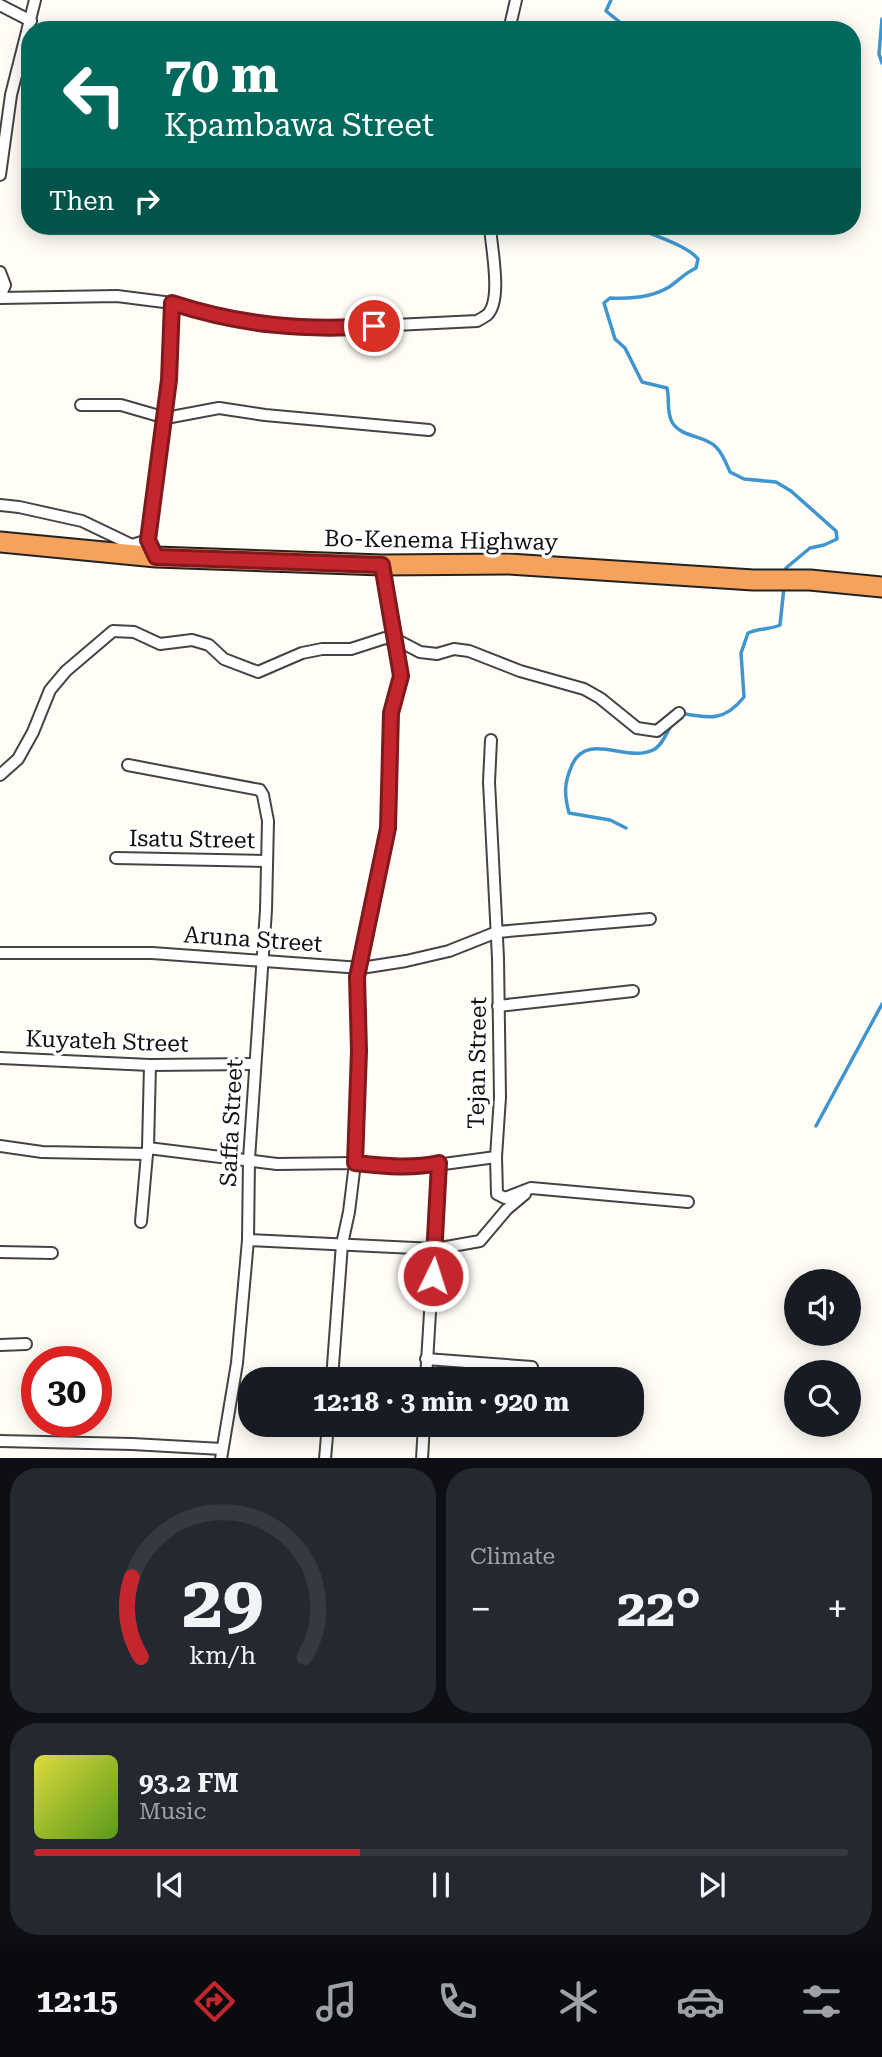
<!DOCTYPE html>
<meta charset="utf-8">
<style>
:root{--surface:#171b24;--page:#242831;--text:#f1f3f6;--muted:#9ea1a6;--line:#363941;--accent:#c4262e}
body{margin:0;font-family:"Roboto Serif",serif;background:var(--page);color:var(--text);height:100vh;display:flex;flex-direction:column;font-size:26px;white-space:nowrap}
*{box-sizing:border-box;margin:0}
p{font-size:23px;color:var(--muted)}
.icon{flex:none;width:38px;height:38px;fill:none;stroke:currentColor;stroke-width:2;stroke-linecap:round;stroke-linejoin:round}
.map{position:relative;height:1458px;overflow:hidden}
.drawer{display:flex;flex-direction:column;gap:10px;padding:10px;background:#0d0f14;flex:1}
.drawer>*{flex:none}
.top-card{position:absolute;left:21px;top:21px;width:840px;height:214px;border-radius:28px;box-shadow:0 4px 18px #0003;background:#00695c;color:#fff;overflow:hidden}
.controls{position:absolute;left:784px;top:1269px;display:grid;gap:14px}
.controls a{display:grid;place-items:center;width:77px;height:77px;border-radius:50%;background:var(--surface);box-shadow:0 4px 18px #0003;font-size:35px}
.speed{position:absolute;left:21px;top:1346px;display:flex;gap:14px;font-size:35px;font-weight:700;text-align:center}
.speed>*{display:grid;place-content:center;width:91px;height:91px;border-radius:50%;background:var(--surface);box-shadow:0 4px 18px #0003;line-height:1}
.speed .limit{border:10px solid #d22;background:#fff;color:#111}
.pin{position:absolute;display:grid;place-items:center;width:60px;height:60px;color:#fff;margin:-30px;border:4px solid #fff;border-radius:50%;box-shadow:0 2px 7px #0007}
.me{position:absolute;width:77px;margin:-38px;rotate:4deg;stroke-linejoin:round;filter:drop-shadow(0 0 5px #0008)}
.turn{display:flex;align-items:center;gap:24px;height:147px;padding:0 28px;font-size:32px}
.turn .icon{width:91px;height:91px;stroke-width:2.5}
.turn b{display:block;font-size:49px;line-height:60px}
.then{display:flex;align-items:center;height:66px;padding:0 28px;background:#0003;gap:14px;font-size:26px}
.big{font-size:52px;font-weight:700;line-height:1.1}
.drawer .tile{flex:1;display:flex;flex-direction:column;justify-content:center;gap:10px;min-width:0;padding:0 24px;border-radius:28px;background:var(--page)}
.drawer .dial{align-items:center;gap:0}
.dial svg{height:182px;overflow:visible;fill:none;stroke:var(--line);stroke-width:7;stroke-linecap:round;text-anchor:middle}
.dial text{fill:var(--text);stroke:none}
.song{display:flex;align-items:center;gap:21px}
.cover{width:84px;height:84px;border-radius:10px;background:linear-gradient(135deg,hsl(60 70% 55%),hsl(90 70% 35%))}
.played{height:7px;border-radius:4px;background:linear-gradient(90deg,var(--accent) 40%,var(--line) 40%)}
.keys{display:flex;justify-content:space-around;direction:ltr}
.heat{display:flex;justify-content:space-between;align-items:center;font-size:38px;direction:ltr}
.drawer .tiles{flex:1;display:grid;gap:10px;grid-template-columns:1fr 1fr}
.tile:last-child{grid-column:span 2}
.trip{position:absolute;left:238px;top:1367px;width:406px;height:70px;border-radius:28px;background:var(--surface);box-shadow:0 4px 18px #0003;font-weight:700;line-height:70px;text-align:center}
.dock{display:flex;height:112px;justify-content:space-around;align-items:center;background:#090b0e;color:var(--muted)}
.dock .icon{width:49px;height:49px}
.dock .active{color:var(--accent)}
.dock b{font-size:32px;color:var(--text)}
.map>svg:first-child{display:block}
</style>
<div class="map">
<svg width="882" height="1459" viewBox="0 0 882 1459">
<rect width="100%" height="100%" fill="#fffdf5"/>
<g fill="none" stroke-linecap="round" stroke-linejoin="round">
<g stroke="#3f96cf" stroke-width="3.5">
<path d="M611 0 606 11 622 24 624 30"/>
<path d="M882 19 879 54 882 63"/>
<path d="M562 226 564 231 569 226"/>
<path d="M632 226C650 234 687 245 698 259L696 268C685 273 678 281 669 287 651 298 630 299 610 298L604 303 615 339 625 348 642 382 667 388C670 400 666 411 672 422 681 438 705 435 716 447 723 454 726 463 730 472L744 479 776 482 791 491 836 531 837 539 824 545 810 548 786 568V572"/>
<path d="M681 713C710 719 725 721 744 697L741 653 748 633C759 628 769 630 780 625L784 587"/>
<path d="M626 828 610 820 569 813C564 794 564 783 572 765 587 731 627 763 653 750 662 746 667 732 672 724"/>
<path d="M816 1126 882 1004"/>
</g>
<g stroke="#444" stroke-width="14">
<g id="street">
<path d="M0 5 31 21"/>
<path d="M509 30 516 0"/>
<path d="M0 175 11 95 35 0"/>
<path d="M0 272 5 285 0 297"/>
<path d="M0 298 117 296 172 303 213 316 279 326 354 327 477 321C481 319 484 317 487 315 503 300 491 247 490 226"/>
<path d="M81 405H121L166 418 219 408 265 415 429 430"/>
<path d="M0 505 19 507 82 521 132 545 148 540"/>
<path d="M156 557 148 540C160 461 171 383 172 303"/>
<path d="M491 740 489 782 498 958 500 1097 496 1157 497 1194 505 1198 531 1188 688 1202"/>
<path d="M128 765 260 790 263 795 268 821 266 910 249 1159 248 1240 237 1363 221 1459"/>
<path d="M0 775 18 759 33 732 50 690 66 671 113 631 134 632 160 644 192 640 209 645 224 659 258 672 302 653 322 649H351L385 638 397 640 420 652 437 654 454 649 469 651 520 671 584 689 600 698 637 728 657 731 679 713"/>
<path d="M116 858 267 861"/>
<path d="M0 953H152L361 968 406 961 449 951 497 932 650 919"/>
<path d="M498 1006 633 991"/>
<path d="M0 1058 150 1065 254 1064"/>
<path d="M0 1146 42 1152 147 1154 148 1148 277 1164 355 1163 391 1167H421L496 1157"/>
<path d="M148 1148 150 1065"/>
<path d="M141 1222 147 1154"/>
<path d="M248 1240 435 1249 480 1241 507 1209 525 1194"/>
<path d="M0 1252 52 1253"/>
<path d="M0 1345 26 1344"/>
<path d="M426 1359 532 1367"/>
<path d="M332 1379 342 1244 349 1212 355 1163 359 1051 357 977 388 828 391 713 401 676 382 565"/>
<path d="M426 1379 439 1163"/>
<path d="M0 1441 132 1444 222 1449"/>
<path d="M325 1459 328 1424"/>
<path d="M422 1459 424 1424"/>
</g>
</g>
<g stroke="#222" stroke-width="23">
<path id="highway" d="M0 542 156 557 382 565 509 564 753 580H810L882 587"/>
</g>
<use href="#street" stroke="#fff" stroke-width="10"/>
<use href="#highway" stroke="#f5a25d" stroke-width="19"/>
</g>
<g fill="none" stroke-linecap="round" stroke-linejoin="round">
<g stroke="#7f191e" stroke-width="18">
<path id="route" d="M374 326C303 331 240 325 172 303L169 380 148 540 156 557 382 565 401 676 391 713 388 828 357 977 359 1051 355 1163C384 1166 411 1169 439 1163L433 1276"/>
</g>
<use href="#route" stroke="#c4262e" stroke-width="12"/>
</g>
<g text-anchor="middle" stroke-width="7" stroke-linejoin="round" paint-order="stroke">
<g font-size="23" fill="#111" stroke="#fff">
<text transform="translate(441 540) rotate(1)" y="8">Bo-Kenema Highway</text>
<text transform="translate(192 839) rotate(1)" y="8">Isatu Street</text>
<text transform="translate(253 939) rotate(4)" y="8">Aruna Street</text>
<text transform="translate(107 1041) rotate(2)" y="8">Kuyateh Street</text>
<text transform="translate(477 1063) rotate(-89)" y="8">Tejan Street</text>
<text transform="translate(231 1123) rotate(-87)" y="8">Saffa Street</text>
</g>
</g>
</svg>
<div class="controls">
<a><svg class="icon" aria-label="sound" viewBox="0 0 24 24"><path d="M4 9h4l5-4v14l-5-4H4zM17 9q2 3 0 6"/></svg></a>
<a><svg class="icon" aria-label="search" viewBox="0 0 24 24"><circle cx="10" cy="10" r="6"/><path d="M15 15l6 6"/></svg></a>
</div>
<div class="speed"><div class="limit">30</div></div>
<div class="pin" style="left:374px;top:326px;background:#d93025"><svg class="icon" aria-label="arrive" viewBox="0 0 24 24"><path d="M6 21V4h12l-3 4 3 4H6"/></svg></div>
<svg class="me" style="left:433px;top:1276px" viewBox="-20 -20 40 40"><circle r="17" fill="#c4262e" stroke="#fff" stroke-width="3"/><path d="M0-11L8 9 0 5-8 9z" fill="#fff"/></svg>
<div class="trip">12:18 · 3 min · 920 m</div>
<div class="top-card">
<div class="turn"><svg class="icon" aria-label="left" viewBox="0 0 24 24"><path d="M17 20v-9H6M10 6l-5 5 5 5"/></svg><div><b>70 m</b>Kpambawa Street</div></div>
<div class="then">Then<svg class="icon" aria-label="right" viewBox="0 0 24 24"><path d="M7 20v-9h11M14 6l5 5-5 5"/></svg></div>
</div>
</div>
<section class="drawer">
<div class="tiles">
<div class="tile dial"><svg viewBox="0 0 100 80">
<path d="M14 69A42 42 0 1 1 86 69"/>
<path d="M14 69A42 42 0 0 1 10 34" stroke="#c4262e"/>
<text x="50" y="56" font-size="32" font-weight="700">29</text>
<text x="50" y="72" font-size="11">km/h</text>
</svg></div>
<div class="tile"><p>Climate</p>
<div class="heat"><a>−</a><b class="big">22°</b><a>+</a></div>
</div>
<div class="tile">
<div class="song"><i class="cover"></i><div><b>93.2 FM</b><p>Music</p></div></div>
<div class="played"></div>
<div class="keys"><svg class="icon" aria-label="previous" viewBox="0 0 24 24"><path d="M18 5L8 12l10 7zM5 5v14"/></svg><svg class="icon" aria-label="pause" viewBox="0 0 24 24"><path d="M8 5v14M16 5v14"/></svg><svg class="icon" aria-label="next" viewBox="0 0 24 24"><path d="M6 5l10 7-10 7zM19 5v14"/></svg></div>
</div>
</div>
</section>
<nav class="dock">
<b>12:15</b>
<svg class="icon active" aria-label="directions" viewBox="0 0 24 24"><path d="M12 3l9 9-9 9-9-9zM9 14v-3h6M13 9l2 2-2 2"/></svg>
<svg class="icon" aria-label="music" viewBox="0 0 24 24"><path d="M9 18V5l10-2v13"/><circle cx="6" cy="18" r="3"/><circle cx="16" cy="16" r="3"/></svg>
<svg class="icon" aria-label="phone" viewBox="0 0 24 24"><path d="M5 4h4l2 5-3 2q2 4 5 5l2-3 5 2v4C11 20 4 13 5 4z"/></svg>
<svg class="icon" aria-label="climate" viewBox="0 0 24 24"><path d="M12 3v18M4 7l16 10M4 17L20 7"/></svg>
<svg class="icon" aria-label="car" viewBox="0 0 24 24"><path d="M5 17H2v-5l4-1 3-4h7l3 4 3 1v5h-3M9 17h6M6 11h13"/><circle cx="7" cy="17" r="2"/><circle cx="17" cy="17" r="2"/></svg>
<svg class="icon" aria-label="filters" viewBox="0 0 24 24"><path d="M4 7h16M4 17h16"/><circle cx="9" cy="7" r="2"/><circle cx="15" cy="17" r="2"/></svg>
</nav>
